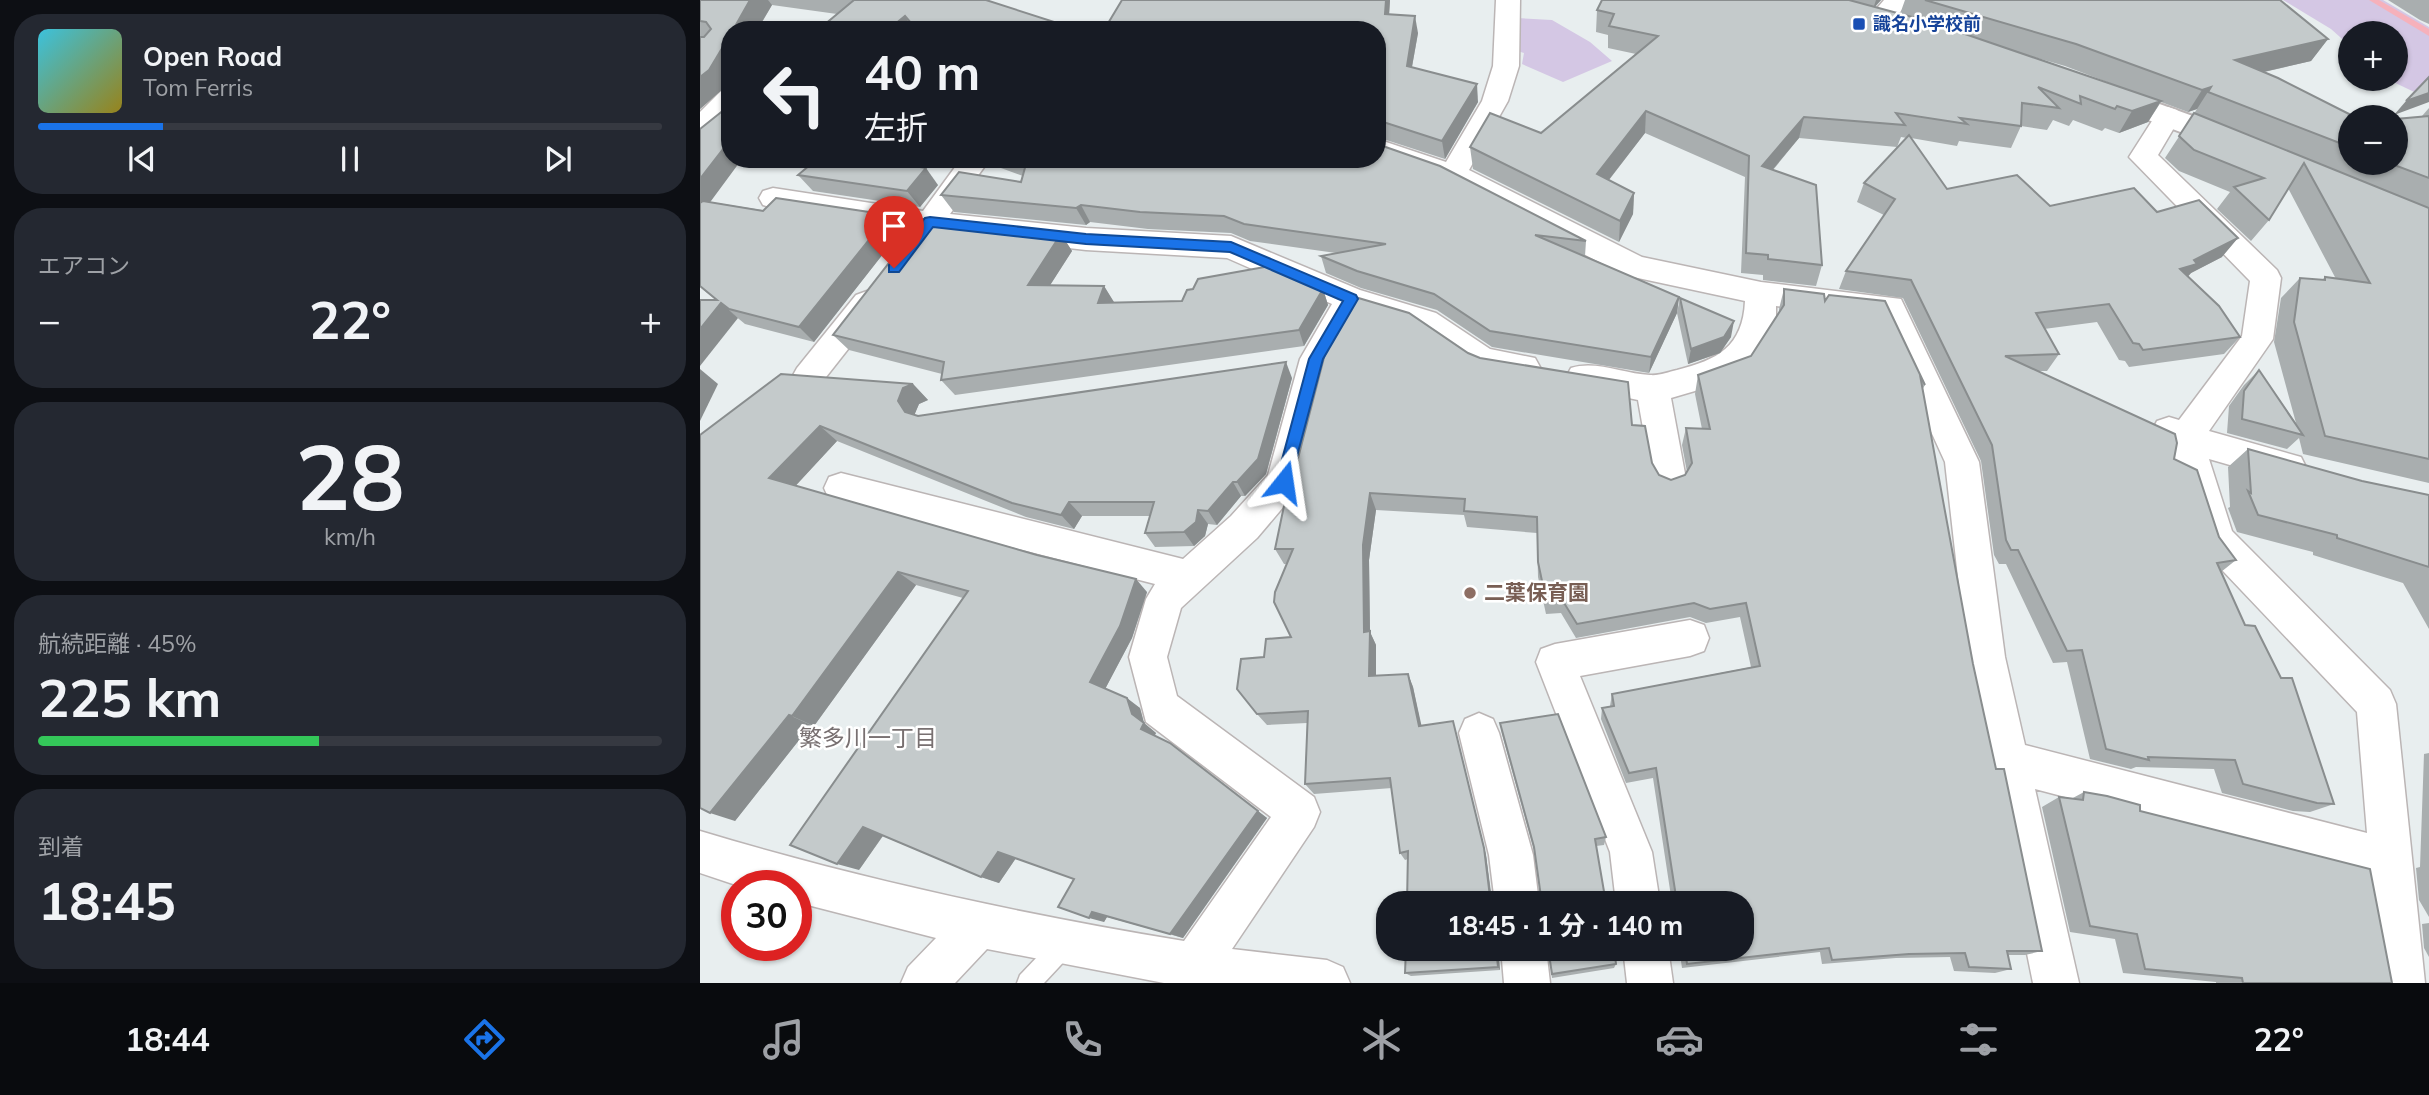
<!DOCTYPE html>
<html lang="ja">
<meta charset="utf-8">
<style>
:root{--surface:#171b24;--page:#242831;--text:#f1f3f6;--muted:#9ea1a6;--line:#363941;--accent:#1a73e8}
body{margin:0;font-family:Mulish,"Noto Sans JP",sans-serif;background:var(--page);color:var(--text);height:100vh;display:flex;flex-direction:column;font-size:26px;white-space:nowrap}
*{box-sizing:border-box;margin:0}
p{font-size:23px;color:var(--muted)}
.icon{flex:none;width:38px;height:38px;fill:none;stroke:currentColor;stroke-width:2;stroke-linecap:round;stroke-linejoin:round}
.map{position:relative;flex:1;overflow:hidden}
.details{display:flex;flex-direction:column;gap:14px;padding:14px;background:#0d0f14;width:700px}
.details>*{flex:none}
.guide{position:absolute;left:21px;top:21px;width:665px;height:147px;border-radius:28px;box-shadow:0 2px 5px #0004;background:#171b24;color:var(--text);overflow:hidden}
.tools{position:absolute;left:1638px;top:21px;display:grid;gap:14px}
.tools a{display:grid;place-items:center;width:70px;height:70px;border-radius:50%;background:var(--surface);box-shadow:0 2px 5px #0004;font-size:35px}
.speed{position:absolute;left:21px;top:870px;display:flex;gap:14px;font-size:35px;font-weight:700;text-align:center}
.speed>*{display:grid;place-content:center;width:91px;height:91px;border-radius:50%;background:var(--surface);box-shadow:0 2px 5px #0004;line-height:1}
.speed .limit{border:10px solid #d22;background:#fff;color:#111}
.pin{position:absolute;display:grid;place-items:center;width:60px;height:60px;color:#fff;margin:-72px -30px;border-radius:50% 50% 50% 0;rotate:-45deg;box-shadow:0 0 7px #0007}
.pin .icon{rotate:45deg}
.me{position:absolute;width:77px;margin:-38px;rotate:15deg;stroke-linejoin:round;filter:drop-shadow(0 0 5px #0008)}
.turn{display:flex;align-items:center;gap:24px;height:147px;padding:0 28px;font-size:32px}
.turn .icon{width:91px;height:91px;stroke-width:2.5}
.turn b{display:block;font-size:49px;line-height:60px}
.big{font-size:52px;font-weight:700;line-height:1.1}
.details .card{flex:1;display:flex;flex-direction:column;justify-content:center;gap:10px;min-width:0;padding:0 24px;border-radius:28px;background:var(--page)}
.details .dial{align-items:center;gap:0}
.dial b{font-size:91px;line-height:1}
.song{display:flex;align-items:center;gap:21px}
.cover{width:84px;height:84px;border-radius:10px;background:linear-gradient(135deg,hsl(190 70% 55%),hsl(50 70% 35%))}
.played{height:7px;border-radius:4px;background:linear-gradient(90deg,var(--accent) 20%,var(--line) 20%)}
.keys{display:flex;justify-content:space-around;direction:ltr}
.heat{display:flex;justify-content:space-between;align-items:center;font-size:38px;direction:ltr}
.charge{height:10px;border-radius:5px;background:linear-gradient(90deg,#34c759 45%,var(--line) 0)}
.trip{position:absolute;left:676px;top:891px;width:378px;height:70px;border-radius:28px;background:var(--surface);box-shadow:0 2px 5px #0004;font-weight:700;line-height:70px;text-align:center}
.dock{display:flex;height:112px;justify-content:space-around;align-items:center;background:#090b0e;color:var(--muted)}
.dock .icon{width:49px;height:49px}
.dock .selected{color:var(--accent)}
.dock b{font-size:32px;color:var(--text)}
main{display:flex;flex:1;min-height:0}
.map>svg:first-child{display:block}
</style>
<main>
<section class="details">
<div class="card">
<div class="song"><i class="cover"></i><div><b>Open Road</b><p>Tom Ferris</p></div></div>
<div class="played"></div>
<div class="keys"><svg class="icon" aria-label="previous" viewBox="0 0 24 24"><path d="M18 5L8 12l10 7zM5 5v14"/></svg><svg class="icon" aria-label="pause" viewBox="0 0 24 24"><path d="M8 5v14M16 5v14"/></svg><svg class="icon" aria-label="next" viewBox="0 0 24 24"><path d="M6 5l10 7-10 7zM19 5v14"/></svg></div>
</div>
<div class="card"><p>エアコン</p>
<div class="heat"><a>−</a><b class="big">22°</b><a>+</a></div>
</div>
<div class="card dial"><b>28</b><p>km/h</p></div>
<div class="card"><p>航続距離 · 45%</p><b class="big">225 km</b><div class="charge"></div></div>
<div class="card"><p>到着</p><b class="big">18:45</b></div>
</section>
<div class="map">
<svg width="1729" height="983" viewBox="0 0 1729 983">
<rect width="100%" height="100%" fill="#e8eeef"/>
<g fill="#d4c7e4">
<path d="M1583 0H1683L1729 27V99L1687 79H1696V33H1650V46L1631 29Z"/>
<path d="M817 18 852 20 890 42 912 61 863 82 822 64 824 53 814 50Z"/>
</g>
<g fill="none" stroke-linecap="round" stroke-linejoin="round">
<path fill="#f6b1bb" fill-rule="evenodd" d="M1669 0H1679L1729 29V36Z"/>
<g stroke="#bbb5b5" stroke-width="3">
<path id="service" d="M365 933 373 936 376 944 373 952 344 983H317L320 975 357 936Z"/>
</g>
<g stroke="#bbb5b5" stroke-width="3">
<g id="minor">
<path d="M796 0H820L819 66 808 101 769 170 942 257 1061 282 1201 299 1279 462 1305 657 1325 745 1667 833 1657 712 1504 551 1471 447 1457 441 1452 431 1457 421 1469 417 1479 420 1542 336 1550 281 1429 157 1459 110 1468 107 1477 110 1481 116 1458 155 1577 270 1581 278 1573 339 1509 431 1601 457 1606 467 1601 477 1589 482 1509 459 1532 531 1690 690 1696 704 1725 983H1679L1670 877 1335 789 1379 983H1333L1267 657 1245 462 1179 318 1076 306V323L1044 373 1012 386 971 398 986 479 981 489 969 494 957 489 952 479 938 400 871 386 866 377 871 368C896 360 924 374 950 375 959 376 968 372 977 370 1017 360 1043 347 1045 301L924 275 743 181 677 158V139L746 162 782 101 793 66Z"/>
<path d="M1184 0H1209C1199 14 1189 30 1170 25L1167 20Z"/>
<path d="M30 89V113L13 131 0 134V112L21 91Z"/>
<path d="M261 159H290L250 214 386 228 531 236 660 290 736 313 790 349 835 358 840 367 835 376 824 380 772 370 714 330 659 313 632 360 601 482 596 492 557 538 481 608 467 657 477 696 614 797 620 812 614 827 532 949 627 960 643 967 650 983H464L287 949 255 983H201L208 967 236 938 96 902V886H39L0 873V831C159 879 320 914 484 941L571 817 446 722 429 657 446 599 455 584 141 503 129 499 124 488 129 477 141 473 483 559 531 516 568 475 600 359 632 304 527 258 386 250 230 232 73 208 63 205 59 198 63 191 73 188 223 211Z"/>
<path d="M167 291 178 295 182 303 178 311 119 386 108 390 97 386 92 377 97 368 156 295Z"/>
<path d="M990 620 1004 625 1009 638 1004 651 990 656 880 676 952 852 960 903H916L910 852 836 662 841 649 855 644Z"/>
<path d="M779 713 793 719 799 733 833 855 839 903H795L789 855 759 733 765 719Z"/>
<path d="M801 948H846L850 983H804Z"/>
<path d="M923 948H968L973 983H927Z"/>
</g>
</g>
<g stroke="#bbb5b5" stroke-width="4">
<path id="tertiary" d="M1407 85 1548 136 1552 143 1548 150 1537 153 1397 101 1393 94 1397 87Z"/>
</g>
<use href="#service" fill="#fff" fill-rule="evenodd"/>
<use href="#minor" fill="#fff" fill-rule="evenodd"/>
<use href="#tertiary" fill="#fff" fill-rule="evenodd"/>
</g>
<g fill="#a9aeaf" fill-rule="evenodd">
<path d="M0 0H286L379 30H118L137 14 72 5 24 88 0 109V37H3L0 36Z"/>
<path d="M422 0H690L689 14 718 33 712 67 778 102 745 159 677 137V30Z"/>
<path d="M902 0H1181L1175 7 1200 14 1205 0H1580L1628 39 1611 61 1564 72 1650 117V163H1696L1722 116 1729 108V483L1603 454 1599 438 1587 449 1527 433 1529 406 1544 385 1559 370 1596 423 1574 342 1581 298 1600 278 1622 280 1625 277 1636 279 1588 188 1569 220 1551 241 1517 209 1530 192 1479 171 1465 158 1497 109 1488 112 1461 102 1448 122 1419 133 1405 128 1402 131 1373 120 1369 126 1353 120 1347 130 1321 126 1311 148 1259 141 1257 146 1211 138 1247 189 1350 206 1457 212 1522 257 1491 273 1488 276 1540 337 1524 354 1429 367 1425 361 1419 360 1397 322 1344 329 1359 354 1347 371H1338L1474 459 1519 537 1536 560 1521 572 1545 625 1634 804 1610 812 1593 811 1522 793 1514 769 1436 767 1431 769 1390 759 1367 662 1353 663 1306 564H1299L1294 555 1281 461 1203 298 1139 289 1146 271 1184 215 1157 202 1164 183 1207 138 1201 137 1197 147 1099 138 1073 170 1122 265 1116 286 1063 280V275L1041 273 1045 177 945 133 909 180 934 193 933 214 919 242 773 169 770 147 841 133 936 54 908 48V35L896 32 897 10ZM1327 55 1365 66 1415 85Z"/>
<path d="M1688 0H1729V24L1720 20Z"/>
<path d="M0 129 11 201 10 202 201 231 114 342 45 324 0 287Z"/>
<path d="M287 159H677L886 241 885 256 979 297 977 313 949 373 792 347 737 310 661 288 626 273 621 256 636 253 550 241 531 233 448 229 390 222 386 225 254 212 241 195 321 182 323 176 290 164Z"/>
<path d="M98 175 238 185 220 207 113 191Z"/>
<path d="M361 234 372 251 350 285 404 286 414 303 482 301 623 289 628 305 604 346 255 395 241 380 242 374 149 350 133 335Z"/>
<path d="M1084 289 1125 301H1185L1225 385 1222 390 1273 664 1296 769 1342 951 1325 955H1308L1311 969 1295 973 1254 971 1250 957 1196 958 1122 964 1120 952 982 968 979 948H1041V903H972L953 778 926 783 901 719 902 708 910 706 912 694 1051 667 1040 617 1006 623 990 617 876 638 861 613 846 614 838 577 837 533 767 527 764 515 676 510 669 560 670 632 676 645V676L708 674 713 687 721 726 753 721 786 855 792 899 838 900 841 897 835 854 802 734 800 723 906 837 904 845 896 846 906 903H707L708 859 705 860 700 853 692 788 614 794 605 784 607 723 567 725 557 714 564 657 591 637 587 564H584L575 549 588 485 586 482 768 353 932 425 959 475 971 480 985 475 987 472 982 445 986 428 1002 429 995 394 998 375 1051 356 1079 313V309Z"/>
<path d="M980 298 1031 337 1020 353 988 364 977 313Z"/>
<path d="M592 378 566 474 545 496H541L517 525 508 524 505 536 494 546 455 547 445 533 450 516H382L374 529 326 517 137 441 95 486 447 592 432 638 405 689 440 708 444 723 456 733 454 736 567 818 483 938 407 917 404 922 374 879 316 858 299 883 281 877 183 836 159 870 263 598 216 585 114 726 111 725 35 821 0 435 213 384 228 400 219 404 214 415 218 416Z"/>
<path d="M1548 449 1662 481 1729 495V629L1703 583 1613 555V552L1537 532 1528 508 1530 507 1528 467Z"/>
<path d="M1729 753V917L1719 900 1716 868 1720 867 1724 754Z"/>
<path d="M1384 792 1440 811 1692 983H1516V982L1423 973 1415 939 1370 932 1342 807 1359 797 1371 799Z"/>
<path d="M1729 923V957L1724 948 1722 924Z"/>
<path d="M798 948 800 970 711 976 705 973Z"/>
<path d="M848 948 916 964 914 968 852 978Z"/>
</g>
<g fill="#898d8e">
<path d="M50 0H68L72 5 57 30H33Z"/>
<path d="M686 0H690L688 32 685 14Z"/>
<path d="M1176 0H1181L1173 9Z"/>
<path d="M205 16 213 30H188Z"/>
<path d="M715 16 718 33 709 83 707 66Z"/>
<path d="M30 35V78L24 88 0 109V77Z"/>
<path d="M1628 39 1611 61 1520 82 1535 60Z"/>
<path d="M777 84 778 102 745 159 742 141Z"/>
<path d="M1511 87 1497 109 1488 112 1502 90Z"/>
<path d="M1729 93V102L1694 115 1706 101Z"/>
<path d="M1461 101 1448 122 1419 133 1432 111Z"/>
<path d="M946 111 945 133 897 195V174Z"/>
<path d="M1104 117 1099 138 1058 187 1062 166Z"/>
<path d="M30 140V159H42L11 201 0 210V179Z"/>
<path d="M226 168 238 185 220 207 207 191Z"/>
<path d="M934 193 933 214 919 242 920 221Z"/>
<path d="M381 205 390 222 386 225 376 208Z"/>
<path d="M189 215 201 231 114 342 99 327Z"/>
<path d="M361 234 372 251 340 301 328 285Z"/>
<path d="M1538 238 1522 257 1491 273 1483 282 1480 269 1494 260Z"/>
<path d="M404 286 414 302 408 319 398 303Z"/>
<path d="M623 289 628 305 604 346 599 330Z"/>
<path d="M979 297 977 313 949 373 951 357Z"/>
<path d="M21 303 38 318 0 366V329Z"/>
<path d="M1034 321 1031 337 1020 353 988 364 991 349Z"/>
<path d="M586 362 592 378 566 474 545 496 537 482Z"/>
<path d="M0 369 18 384 0 421Z"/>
<path d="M213 384 228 400 219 404 214 416 205 412 198 401 203 388Z"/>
<path d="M120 426 137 441 89 493 69 478Z"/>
<path d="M533 482 541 496 517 525 508 511Z"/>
<path d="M670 493 676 510 669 560 670 632 676 645V688L669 676 664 632 663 545Z"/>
<path d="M369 502 382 516 374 529 361 515Z"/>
<path d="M498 510 508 524 505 536 494 546 484 532Z"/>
<path d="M198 572 216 585 114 726 92 716Z"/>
<path d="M436 579 447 592 432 638 403 693 390 682Z"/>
<path d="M708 674 713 687 724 737 719 726Z"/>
<path d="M427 698 440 708 444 723 456 733 453 739 441 729 432 714Z"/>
<path d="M89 715 111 725 35 821 10 813Z"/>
<path d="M753 721 786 855 792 903 790 897Z"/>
<path d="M558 811 567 818 483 938 470 934Z"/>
<path d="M163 827 184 834 159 870 137 864Z"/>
<path d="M298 852 316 858 299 883 281 877Z"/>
<path d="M392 912 407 917 404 922 389 918Z"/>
<path d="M796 948H798L800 970 798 967Z"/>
</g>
<g fill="#c4cacb" stroke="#898d8e" stroke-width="2">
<path d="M0 0H50L33 30H30V35L9 70 0 77V37H4L11 29 6 22 0 21Z"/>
<path d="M153 0H286L379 30H217L205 16 188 30H118L154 0Z"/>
<path d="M422 0H686L685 14 715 16 707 66 777 84 742 141 677 120V30H404Z"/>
<path d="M902 0H1149L1227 21 1461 101 1432 111 1417 106 1415 109 1380 96 1381 104 1338 87 1359 108 1322 103 1321 126 1260 118 1267 124 1196 113 1205 125 1104 117 1062 166 1116 185 1122 265 1068 259V255L1046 253 1049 156 946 111 897 174 934 193 920 221 770 147 790 113 841 133 958 36 909 26 914 14 897 10Z"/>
<path d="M1225 0H1580L1628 39 1535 60 1578 78 1655 117H1650V147L1508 92 1511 87 1502 90 1376 44Z"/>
<path d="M1729 77V93L1706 101Z"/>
<path d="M30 105V140L0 179V129Z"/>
<path d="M1494 113 1729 208V459L1625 436 1594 322 1600 278 1625 280V277L1670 283 1604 163 1569 220 1534 187 1564 178 1494 150 1479 136Z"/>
<path d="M1729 116V178L1689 163H1696V119Z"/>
<path d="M1209 135 1247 189 1317 175 1350 206 1434 188 1457 212 1499 200 1538 238 1494 260 1497 264 1480 269 1519 306 1540 337 1443 350 1439 344 1433 343 1409 304 1336 313 1359 354 1305 356 1475 434 1477 443 1474 459 1497 470 1519 537 1536 560 1517 563 1545 625 1555 626 1581 678H1592L1634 804 1617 803 1543 784 1535 760 1448 757 1449 760 1406 749 1382 650 1367 651 1318 550H1311L1306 540 1292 445 1211 280 1146 271 1195 199 1164 183Z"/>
<path d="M677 144 740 166 886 241 835 235 979 297 951 357 790 331 734 294 657 271 621 256 686 244 544 224 524 216 440 212 381 205 376 208 241 195 259 172 321 182 326 164 314 159H677Z"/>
<path d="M117 159H172L226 168 207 191 98 175Z"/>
<path d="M76 198 189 215 99 327 29 309 21 303 0 329V300H17L0 286V203L3 201 63 211Z"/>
<path d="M223 219 361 234 328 285 404 286 398 303 482 301 487 290 493 289 498 279 570 266 623 289 599 330 241 380 244 362 133 335Z"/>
<path d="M1084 289 1124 294 1125 301 1129 295 1185 301 1225 385 1220 375 1273 664 1296 769H1304L1342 951H1307L1311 969 1269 967 1265 953 1209 954 1132 960 1129 948 987 964 985 948H1041V903H977L956 768 929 773 902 708 914 706 912 694 1060 666 1046 603 1010 609 994 603 877 624 861 598 846 600 838 562 837 517 764 511 765 499 670 493 663 545 664 632 670 631 669 676 708 674 719 726 753 721 784 848 790 897 792 900H838L841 897 834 847 800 723 858 714 906 837 895 839 906 903H707L708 851 700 853 690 778 605 784 608 711 557 714 537 689 541 659 564 657 566 639 591 637 574 602 575 592 593 549H575L589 482H586L596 466 628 342 655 297 709 313 768 353 780 358 928 382 932 425 945 426 952 463 959 475 971 480 985 475 992 463 986 428 1010 429 998 375 1051 356 1084 305Z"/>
<path d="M980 298 1034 321 1024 337 991 349Z"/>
<path d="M586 362 558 459 537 482H533L508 511 498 510 496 522 484 532 445 533 454 502H369L361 515 312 503 120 426 69 478 337 555 436 579 420 626 390 682 427 698 432 714 444 723 441 729 470 743 558 811 470 934 392 912 389 918 358 907 374 879 298 852 281 877 163 827 137 864 90 845 268 591 198 572 92 716 89 715 10 813 0 808V435L81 374 213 384 203 388 198 401 205 412 218 416Z"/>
<path d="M1559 370 1603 435 1542 419 1544 391Z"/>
<path d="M1548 449 1662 481 1729 495V567L1637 538V535L1558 515 1548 491 1551 493Z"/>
<path d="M1384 792 1407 796 1440 805V811L1670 869 1692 983H1543L1542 978 1445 969 1437 934 1390 926 1359 797 1383 800Z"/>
<path d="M706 948H796L798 967 705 973Z"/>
<path d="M848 948H914L916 964 852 974Z"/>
</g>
<path fill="#1a73e8" stroke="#114b97" stroke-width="2" d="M230 217 386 234 531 242 656 295 658 299 623 359 589 486H578L576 482 609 359 643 301 530 252 386 244 233 227 199 272H189V265L225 218Z"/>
<rect fill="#1a4fb4" stroke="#fff" stroke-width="2.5" x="1152" y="17" width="14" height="14" rx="3.5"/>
<circle fill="#8d6e63" stroke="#fff" stroke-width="2.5" cx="770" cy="593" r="7"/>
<g text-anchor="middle" stroke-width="5" stroke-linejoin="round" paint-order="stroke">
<g font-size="18" font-weight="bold" fill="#164399" stroke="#fff" text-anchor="start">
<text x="1173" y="30">識名小学校前</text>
</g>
<g font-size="21" font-weight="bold" fill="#785e54" stroke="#fff" text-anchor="start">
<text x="784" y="600">二葉保育園</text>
</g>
<g font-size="23" fill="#787071" stroke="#fff">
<text x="168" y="746">繁多川一丁目</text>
</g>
</g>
</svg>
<div class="tools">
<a>+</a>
<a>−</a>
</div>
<div class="speed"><div class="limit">30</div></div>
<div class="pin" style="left:194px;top:268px;background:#d93025"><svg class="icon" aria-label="arrive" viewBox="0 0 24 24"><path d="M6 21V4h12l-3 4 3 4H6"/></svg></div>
<svg class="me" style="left:584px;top:482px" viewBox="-20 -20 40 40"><path d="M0-17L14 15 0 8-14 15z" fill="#1a73e8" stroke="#fff" stroke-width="4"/></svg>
<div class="trip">18:45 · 1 分 · 140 m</div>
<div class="guide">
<div class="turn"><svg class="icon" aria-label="left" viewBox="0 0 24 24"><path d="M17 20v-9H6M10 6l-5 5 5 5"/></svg><div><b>40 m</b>左折</div></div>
</div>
</div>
</main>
<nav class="dock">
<b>18:44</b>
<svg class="icon selected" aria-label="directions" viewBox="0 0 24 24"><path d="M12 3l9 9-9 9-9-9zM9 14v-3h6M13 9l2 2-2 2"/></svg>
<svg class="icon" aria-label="music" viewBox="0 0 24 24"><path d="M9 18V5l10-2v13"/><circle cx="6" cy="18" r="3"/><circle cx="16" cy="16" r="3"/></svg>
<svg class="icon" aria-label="phone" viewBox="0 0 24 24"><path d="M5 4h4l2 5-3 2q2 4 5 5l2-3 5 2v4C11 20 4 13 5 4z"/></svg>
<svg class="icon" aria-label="climate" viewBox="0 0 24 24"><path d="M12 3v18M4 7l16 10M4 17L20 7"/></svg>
<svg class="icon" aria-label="car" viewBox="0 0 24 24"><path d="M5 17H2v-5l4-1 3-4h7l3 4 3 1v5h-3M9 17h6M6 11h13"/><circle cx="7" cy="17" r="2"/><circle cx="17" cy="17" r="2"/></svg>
<svg class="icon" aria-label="filters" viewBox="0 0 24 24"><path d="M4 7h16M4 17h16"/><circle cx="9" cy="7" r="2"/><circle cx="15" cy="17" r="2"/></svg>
<b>22°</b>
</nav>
